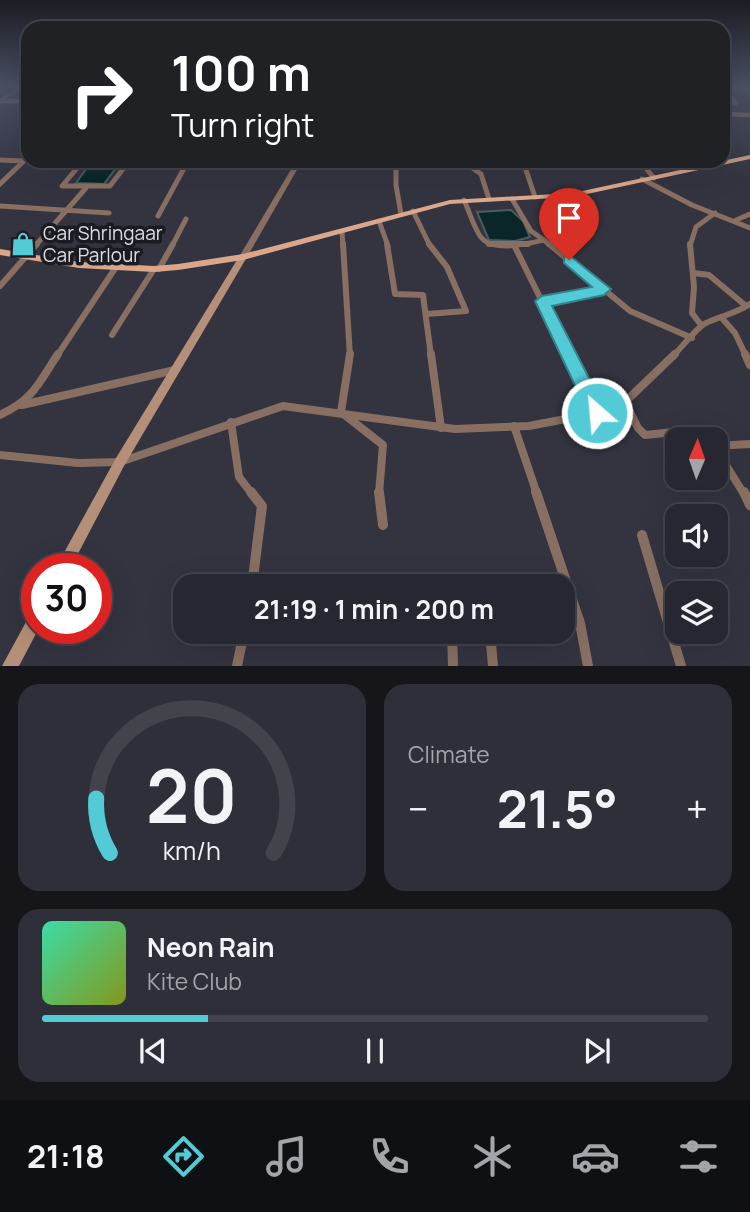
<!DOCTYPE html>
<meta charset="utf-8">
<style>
:root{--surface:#262730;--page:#2e2f38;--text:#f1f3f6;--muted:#a4a5ab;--line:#42444c;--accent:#52cbd7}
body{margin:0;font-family:Manrope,sans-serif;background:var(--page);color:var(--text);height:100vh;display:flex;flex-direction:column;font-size:26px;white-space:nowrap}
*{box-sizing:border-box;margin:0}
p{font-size:23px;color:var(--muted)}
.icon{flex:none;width:38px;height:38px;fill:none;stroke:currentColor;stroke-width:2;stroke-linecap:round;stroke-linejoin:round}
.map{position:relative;height:666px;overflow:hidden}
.panel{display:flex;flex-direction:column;gap:18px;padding:18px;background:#15151a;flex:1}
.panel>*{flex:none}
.guide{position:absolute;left:21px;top:21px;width:709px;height:147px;border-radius:21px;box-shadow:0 7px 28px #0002,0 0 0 2px var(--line);background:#202124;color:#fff;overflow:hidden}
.needle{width:46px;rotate:2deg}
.controls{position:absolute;left:665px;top:427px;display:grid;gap:14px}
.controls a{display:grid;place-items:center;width:63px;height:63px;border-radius:14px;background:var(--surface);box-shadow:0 7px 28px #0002,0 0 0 2px var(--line);font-size:35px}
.speed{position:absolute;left:21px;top:553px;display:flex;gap:14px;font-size:35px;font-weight:700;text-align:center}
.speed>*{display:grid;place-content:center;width:91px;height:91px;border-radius:50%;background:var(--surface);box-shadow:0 7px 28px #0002,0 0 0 2px var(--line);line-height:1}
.speed .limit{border:10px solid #d22;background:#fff;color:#111}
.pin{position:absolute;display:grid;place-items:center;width:60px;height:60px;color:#fff;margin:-72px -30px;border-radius:50% 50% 50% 0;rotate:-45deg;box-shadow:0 0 7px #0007}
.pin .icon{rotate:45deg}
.me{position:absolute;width:77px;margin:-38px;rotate:333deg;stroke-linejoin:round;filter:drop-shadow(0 0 5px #0008)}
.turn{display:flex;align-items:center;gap:24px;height:147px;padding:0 35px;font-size:32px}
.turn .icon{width:91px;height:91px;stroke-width:2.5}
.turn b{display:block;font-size:49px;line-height:60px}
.big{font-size:52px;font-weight:700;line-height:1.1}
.panel .tile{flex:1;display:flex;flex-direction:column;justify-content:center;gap:10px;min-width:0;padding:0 24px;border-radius:21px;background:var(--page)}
.panel .dial{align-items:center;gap:0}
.dial svg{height:182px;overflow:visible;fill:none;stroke:var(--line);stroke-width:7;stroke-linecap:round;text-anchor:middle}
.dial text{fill:var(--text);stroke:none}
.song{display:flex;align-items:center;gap:21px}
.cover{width:84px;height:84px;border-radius:10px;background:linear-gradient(135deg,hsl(160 70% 55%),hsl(70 70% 35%))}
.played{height:7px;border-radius:4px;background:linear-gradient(90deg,var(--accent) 25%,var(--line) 25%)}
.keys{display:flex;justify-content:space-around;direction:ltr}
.heat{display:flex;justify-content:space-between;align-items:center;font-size:38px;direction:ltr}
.panel .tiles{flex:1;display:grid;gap:18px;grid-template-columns:1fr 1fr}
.tile:last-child{grid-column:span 2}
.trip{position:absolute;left:173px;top:574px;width:402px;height:70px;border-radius:21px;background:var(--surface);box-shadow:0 7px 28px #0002,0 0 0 2px var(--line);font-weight:700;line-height:70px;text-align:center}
.tab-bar{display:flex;height:112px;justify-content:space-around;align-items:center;background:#0f1013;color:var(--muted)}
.tab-bar .icon{width:49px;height:49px}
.tab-bar .current{color:var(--accent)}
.tab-bar b{font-size:32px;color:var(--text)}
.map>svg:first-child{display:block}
</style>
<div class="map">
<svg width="750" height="666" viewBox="0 0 750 666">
<rect width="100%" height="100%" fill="#333440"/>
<g fill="#0a2628" stroke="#495d61" stroke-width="2">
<path d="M92 161H121L104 184 76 183Z"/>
<path d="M511 210 523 221 530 237 515 241 489 240 477 212Z"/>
</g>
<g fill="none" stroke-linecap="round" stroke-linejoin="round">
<g stroke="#886f61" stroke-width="4.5">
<path d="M723 87 750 89"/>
<path d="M723 88 736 103H723"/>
<path d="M0 101H28"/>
<path d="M726 114 750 115"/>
</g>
<g stroke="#886f61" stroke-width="5">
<path d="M0 160 24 161"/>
<path d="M83 161 62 186H110L129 161"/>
<path d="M396 161V185L401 214"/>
<path d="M523 161 535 197"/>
<path d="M640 161 654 178"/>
<path d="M471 167 481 174 489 199"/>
<path d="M642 179 692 205 750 228"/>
<path d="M0 184 28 157"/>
<path d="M464 200C469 211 473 225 480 236 492 253 527 244 544 240L531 231 512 199"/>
<path d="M0 206 109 213"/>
<path d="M413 211 430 246"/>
<path d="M158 216 188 161"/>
<path d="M379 221 388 246"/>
<path d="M734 221 750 214"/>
<path d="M342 232 343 246"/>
<path d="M544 240 551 246"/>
<path d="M35 246 86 188"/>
<path d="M172 246 186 219"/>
<path d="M690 246 696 227 715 213"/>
</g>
<g stroke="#886f61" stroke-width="6">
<path d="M343 244 350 356"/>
<path d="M387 244 395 294 423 295 431 356"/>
<path d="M489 244H528"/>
<path d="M549 244 630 311 692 338"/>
<path d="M690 244 694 287 692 313 701 325"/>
<path d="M514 245 569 356"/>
<path d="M159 269 173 244"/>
<path d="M693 273 709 275 746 306"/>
<path d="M0 286 37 244"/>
<path d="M542 301 560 300 604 289"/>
<path d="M427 314 466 311 447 267 429 244"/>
<path d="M721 317 735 333 746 356"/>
<path d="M112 335 154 269"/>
<path d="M57 356 116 267"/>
<path d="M673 356C680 349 698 327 704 324 719 316 736 314 750 304"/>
</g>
<g stroke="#886f61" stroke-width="8">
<path d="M350 354 341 412 383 445 379 494"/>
<path d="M431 354 441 428"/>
<path d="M568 354 597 413"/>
<path d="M745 354 750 365"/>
<path d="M625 402 638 428 645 435 703 429 709 439"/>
<path d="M22 405 175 370"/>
<path d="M0 415C34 399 38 384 58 354"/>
<path d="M231 422 239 477 252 494"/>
<path d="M514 426 537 494"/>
<path d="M716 446 750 444"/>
<path d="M716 449 744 494"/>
<path d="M0 455 78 463 120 462 283 406 455 429 529 426 597 413 625 402 675 354"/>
</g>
<g stroke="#886f61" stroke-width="10">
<path d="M251 492 262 506 252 586"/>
<path d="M379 492 383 525"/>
<path d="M536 492 580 623 588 666"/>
<path d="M744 492 750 505"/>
<path d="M642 535 681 666"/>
<path d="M452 632 453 666"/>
<path d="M490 632 493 666"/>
<path d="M237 666 244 632"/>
</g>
<g fill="#886f61" fill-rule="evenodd">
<path d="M20 87H25L0 102V99Z"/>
<path d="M296 161H302L246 259H240L239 257Z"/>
</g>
<g fill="#b68f78" fill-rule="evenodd">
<path d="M243 254 247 257 124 466 70 569H55L116 458 240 255Z"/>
<path d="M37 609V628H39L19 666H2L32 611Z"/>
</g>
<path fill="#daa78a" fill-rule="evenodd" d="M750 155V159L573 197 450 204 243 260 178 270 154 272 79 268 0 255V249L79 262 154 266 178 264 243 254 450 200 573 193Z"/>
</g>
<linearGradient id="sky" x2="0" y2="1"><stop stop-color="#1c1d23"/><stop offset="0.48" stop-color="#4a5064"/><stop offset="1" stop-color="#4a5064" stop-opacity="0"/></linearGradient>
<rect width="750" height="180" fill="url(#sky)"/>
<path fill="#52cbd7" stroke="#35848c" stroke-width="2" d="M569 255 611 289 604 295 552 306 607 413 604 419 597 421 591 419 535 301 542 296 592 287 564 263V257Z"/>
<defs>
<g id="shop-bare" transform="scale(1.89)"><path d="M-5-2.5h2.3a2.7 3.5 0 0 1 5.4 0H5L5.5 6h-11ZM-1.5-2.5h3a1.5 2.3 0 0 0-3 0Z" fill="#52cbd7" stroke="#1b1c21" stroke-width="2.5" paint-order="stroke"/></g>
</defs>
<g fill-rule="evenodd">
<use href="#shop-bare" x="23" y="244"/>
</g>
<g text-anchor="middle" stroke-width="7" stroke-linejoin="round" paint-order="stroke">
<g font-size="19" fill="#dddee5" stroke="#1b1c21" text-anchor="start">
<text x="43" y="240">Car Shringaar<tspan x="43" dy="22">Car Parlour</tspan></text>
</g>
</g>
</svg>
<div class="controls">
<a><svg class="needle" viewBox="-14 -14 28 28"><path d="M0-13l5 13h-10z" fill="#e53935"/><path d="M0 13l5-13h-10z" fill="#a4a5ab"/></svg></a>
<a><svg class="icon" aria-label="sound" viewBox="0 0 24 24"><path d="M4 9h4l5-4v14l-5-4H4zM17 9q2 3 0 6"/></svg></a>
<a><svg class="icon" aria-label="layers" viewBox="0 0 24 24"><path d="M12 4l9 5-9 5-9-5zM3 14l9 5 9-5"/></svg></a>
</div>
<div class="speed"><div class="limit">30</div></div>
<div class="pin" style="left:569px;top:260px;background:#d93025"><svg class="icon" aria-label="arrive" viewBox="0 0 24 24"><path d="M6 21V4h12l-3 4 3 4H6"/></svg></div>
<svg class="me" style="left:597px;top:413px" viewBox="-20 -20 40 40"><circle r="17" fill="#52cbd7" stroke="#fff" stroke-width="3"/><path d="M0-11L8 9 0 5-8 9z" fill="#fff"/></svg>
<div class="trip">21:19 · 1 min · 200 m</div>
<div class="guide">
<div class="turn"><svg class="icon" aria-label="right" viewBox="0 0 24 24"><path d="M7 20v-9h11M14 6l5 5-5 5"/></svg><div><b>100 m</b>Turn right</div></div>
</div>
</div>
<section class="panel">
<div class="tiles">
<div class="tile dial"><svg viewBox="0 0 100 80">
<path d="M14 69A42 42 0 1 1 86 69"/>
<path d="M14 69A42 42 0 0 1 8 45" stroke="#52cbd7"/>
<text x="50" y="56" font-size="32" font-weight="700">20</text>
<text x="50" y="72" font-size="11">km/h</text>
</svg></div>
<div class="tile"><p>Climate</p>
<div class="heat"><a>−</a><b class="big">21.5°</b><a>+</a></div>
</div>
<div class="tile">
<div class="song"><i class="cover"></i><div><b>Neon Rain</b><p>Kite Club</p></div></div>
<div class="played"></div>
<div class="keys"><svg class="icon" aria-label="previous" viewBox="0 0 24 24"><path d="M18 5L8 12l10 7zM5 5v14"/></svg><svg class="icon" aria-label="pause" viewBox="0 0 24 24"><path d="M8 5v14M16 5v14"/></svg><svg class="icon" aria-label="next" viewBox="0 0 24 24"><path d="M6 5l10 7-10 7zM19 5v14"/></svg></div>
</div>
</div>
</section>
<nav class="tab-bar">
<b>21:18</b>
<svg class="icon current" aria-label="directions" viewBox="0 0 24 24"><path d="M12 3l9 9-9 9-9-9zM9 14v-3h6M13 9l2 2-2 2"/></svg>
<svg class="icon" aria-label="music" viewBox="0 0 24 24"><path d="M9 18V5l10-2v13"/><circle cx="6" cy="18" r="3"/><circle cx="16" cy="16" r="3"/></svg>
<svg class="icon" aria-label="phone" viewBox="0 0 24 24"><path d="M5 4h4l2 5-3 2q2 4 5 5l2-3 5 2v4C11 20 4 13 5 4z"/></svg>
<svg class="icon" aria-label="climate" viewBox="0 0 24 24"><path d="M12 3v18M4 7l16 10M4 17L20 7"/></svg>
<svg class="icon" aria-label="car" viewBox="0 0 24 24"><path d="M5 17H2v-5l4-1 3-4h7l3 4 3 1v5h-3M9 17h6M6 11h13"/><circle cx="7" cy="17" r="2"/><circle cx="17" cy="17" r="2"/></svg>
<svg class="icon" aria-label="filters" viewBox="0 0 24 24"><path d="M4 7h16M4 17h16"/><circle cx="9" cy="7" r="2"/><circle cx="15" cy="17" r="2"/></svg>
</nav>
